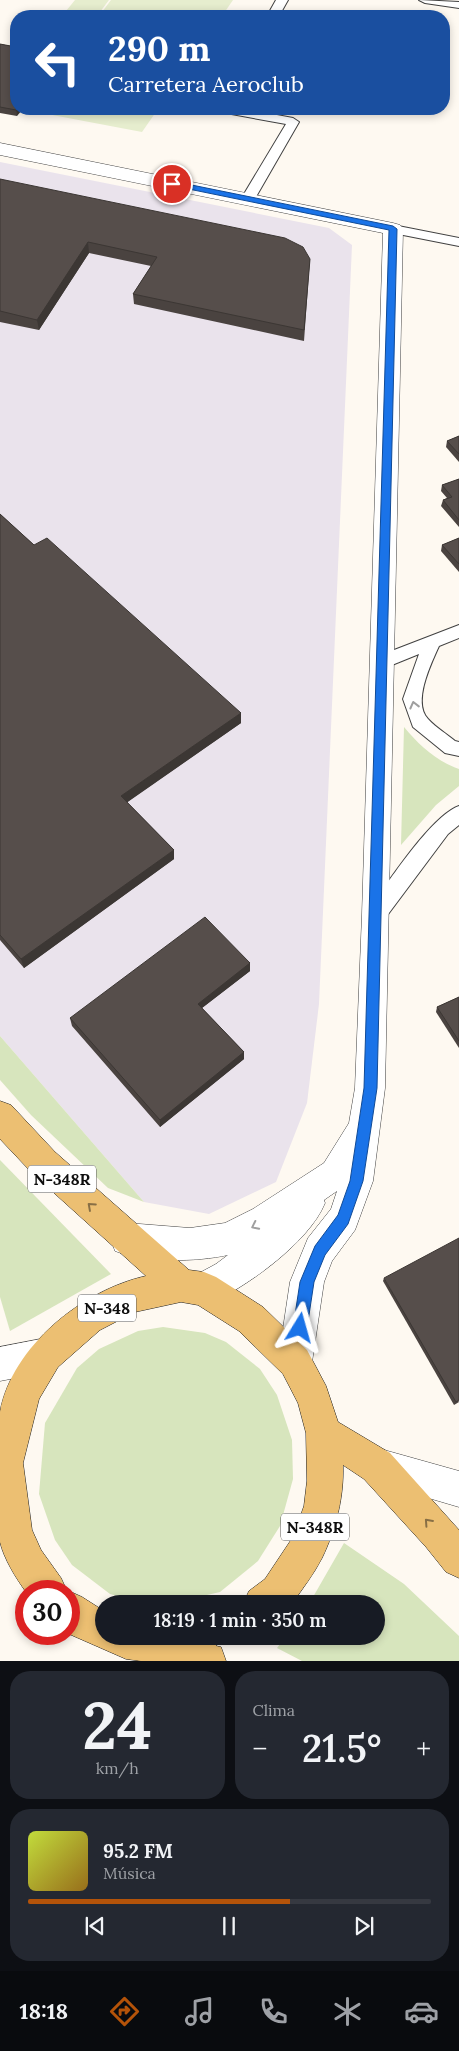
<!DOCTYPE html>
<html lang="es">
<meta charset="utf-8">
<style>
:root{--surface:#171b24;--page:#242831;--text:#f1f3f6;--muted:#9ea1a6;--line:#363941;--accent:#b45309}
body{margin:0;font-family:Lora,serif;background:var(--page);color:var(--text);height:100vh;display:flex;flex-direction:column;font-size:19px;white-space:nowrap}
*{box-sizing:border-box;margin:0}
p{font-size:16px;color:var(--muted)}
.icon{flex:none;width:28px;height:28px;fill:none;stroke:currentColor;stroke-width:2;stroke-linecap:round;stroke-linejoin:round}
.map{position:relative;height:1661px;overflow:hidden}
.drawer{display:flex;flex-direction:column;gap:10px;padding:10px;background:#0d0f14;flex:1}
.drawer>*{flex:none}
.top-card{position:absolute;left:10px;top:10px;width:440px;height:105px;border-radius:20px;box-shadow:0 2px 8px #0003;background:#1a4fa0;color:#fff;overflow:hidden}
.speed{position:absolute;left:15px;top:1580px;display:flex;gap:10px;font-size:25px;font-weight:700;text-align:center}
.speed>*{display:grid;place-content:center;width:65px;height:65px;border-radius:50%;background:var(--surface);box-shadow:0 2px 8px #0003;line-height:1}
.speed .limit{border:8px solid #d22;background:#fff;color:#111}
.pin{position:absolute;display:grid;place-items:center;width:42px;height:42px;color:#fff;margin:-21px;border:2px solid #fff;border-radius:50%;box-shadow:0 1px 5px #0007}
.me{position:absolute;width:55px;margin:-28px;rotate:8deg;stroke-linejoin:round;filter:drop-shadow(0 0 4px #0008)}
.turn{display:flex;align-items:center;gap:18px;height:105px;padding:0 15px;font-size:22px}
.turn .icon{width:65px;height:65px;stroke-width:2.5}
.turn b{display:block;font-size:35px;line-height:42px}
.big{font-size:38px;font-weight:600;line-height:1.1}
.drawer .tile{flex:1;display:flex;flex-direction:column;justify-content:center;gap:8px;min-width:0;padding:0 18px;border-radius:20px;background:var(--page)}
.drawer .dial{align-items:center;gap:0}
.dial b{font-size:65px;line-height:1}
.song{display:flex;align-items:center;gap:15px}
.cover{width:60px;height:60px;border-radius:8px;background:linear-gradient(135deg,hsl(70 70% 55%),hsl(40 70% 35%))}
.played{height:5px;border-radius:2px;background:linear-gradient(90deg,var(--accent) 65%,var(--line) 65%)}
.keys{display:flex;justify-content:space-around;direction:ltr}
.heat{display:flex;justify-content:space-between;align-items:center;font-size:28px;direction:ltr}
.drawer .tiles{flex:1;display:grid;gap:10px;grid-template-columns:1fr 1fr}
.tile:last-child{grid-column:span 2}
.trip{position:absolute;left:95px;top:1595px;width:290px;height:50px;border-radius:25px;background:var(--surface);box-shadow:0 2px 8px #0003;font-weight:600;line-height:50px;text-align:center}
.dock{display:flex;height:80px;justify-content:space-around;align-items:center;background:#090b0e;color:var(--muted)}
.dock .icon{width:35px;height:35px}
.dock .selected{color:var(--accent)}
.dock b{font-size:22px;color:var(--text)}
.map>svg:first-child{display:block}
</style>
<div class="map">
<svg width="459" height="1661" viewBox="0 0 459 1661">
<rect width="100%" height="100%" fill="#fef9f1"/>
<path fill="#eae3ec" d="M0 162 329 228 352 245 319 1004 307 1103 276 1182 209 1214 144 1202 0 1036Z"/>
<g fill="#d7e5bd">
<path d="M404 727C419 745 436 761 459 769V786L436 805 401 845Z"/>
<path d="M0 1036 144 1202 108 1188 31 1115 0 1080Z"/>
<path d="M0 1160 111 1274 10 1331 0 1297Z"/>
<path d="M163 1327 205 1333 226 1342 260 1369 277 1395 292 1440 293 1479 280 1526 258 1561 220 1592 168 1604H146L110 1594 72 1565 55 1540 39 1494 45 1423 77 1368 99 1349 138 1331Z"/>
<path d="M344 1543 404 1584 459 1636V1661H302L277 1648 286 1636H376V1604H309Z"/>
</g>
<g fill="#e6edce">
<path d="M75 0H109L97 16H62Z"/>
<path d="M111 0H233L222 16H99Z"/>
<path d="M33 109H158L142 132 31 111Z"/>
</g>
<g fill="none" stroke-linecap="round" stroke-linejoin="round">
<g stroke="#414141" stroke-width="2">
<g id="service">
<path d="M276 0H288L279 16H267Z"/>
<path d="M419 0 459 2V8L425 3Z"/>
<path d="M220 109H244L293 118 299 122 253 202 248 203 241 199 286 124 226 113Z"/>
<path d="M393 225 459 238V246L388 232 386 229 388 226Z"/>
<path d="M459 625V638L439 646C431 664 412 702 428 719 436 728 447 734 455 741L459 742V756L445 753 413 727 403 699 419 654 382 669 376 667 373 662 376 657Z"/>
<path d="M459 806V825L448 834 383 921 376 924 369 921 366 915 369 909C388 883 431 816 459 806Z"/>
</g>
</g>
<g stroke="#414141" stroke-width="1">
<g id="minor">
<path d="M0 143 393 223 400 225 403 229 385 1088 373 1181 355 1230 332 1261 324 1282 312 1362 307 1374 295 1379 283 1374 278 1362 290 1282 308 1238 331 1209 337 1191 324 1200 325 1203C309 1243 243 1290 204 1306L192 1301 187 1289 192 1277 216 1264 228 1255C196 1262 146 1263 115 1251L111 1239 115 1227 127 1223 190 1228 225 1223 253 1209 324 1163 349 1123 355 1088 362 915 383 233 0 155Z"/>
<path d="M46 1338 58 1343 63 1355 58 1367 46 1372 0 1381V1347Z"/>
</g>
</g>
<g stroke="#414141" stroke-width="1">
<path id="tertiary" d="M377 1448 459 1471V1507L364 1479 359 1466 364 1453Z"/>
</g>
<g stroke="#1f1f1f" stroke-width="1">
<g id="primary">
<path d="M0 1101 11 1105 55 1152 189 1270 204 1272 216 1277 263 1307 307 1350 326 1386 338 1422 390 1453 459 1530V1578L446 1572 426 1547 364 1479 343 1465C344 1497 336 1529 322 1558 314 1574 302 1589 292 1604H243L249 1591 265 1579 293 1537 304 1506 307 1481 306 1433 298 1403 283 1374 239 1331 198 1305 181 1302 135 1312 100 1330 58 1367 39 1399 23 1463 32 1530 41 1550 61 1578 67 1591 26 1592C16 1578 4 1559 0 1542 0 1526 0 1498 0 1481 0 1459 0 1434 0 1412 12 1346 83 1290 146 1276L33 1174 0 1139Z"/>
<path d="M69 1591 82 1597 104 1611V1636H220L216 1646 221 1647 226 1661H141L126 1659 69 1634Z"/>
</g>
</g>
<use href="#service" fill="#fff" fill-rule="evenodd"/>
<use href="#minor" fill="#fff" fill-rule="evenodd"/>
<use href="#tertiary" fill="#fff" fill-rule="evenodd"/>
<use href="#primary" fill="#ecbf72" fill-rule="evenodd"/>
</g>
<g fill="#4a4340">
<path d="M0 44 16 47 17 116 0 113Z"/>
<path d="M0 179 310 259 304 341 134 304 133 294 151 266 89 253 39 330 0 322Z"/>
<path d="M459 436V462L446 447 447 441Z"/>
<path d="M459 479V527L441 506 443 500 447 498 441 491 442 485Z"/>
<path d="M0 514 34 545 241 713V723L127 802 174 850V859L24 968 0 940Z"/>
<path d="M459 538V572L441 551 442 545Z"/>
<path d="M250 963V971L202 1008 244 1052V1059L160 1127 72 1026 70 1018Z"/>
<path d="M459 997V1048L436 1012 437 1007Z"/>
<path d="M384 1278 459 1402 454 1405 383 1281Z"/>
</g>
<g fill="#3c3734">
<path d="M17 109H23L17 116 16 110Z"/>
<path d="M88 242 89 253 39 330 37 320Z"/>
<path d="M241 713V723L122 806 121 796Z"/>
<path d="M174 850V859L24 968 21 959Z"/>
<path d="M250 963V971L198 1011V1004Z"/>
<path d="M244 1052V1059L160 1127V1120Z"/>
</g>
<g fill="#564e4b" stroke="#3c3734">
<path d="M0 44 16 47V109H17L16 110 0 107Z"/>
<path d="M0 179 285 238 303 247 310 259 304 330 133 294 157 257 88 242 37 320 0 311Z"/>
<path d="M459 436V454L447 441Z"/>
<path d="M459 479V520L443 500 452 497 442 485Z"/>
<path d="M0 514 34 545 47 538 241 713 121 796 174 850 21 959 0 935Z"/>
<path d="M459 538V564L442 545Z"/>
<path d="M205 917 250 963 198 1004 244 1052 160 1120 70 1018Z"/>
<path d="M459 997V1041L437 1007Z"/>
<path d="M459 1238V1400L456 1402 384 1278Z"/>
</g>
<defs><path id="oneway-chevron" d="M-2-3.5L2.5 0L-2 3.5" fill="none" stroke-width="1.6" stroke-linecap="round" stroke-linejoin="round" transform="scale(1.25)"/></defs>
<g stroke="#9f9f9f">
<use href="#oneway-chevron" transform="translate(414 705) rotate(-104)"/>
<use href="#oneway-chevron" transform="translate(255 1226) rotate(154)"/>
</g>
<g stroke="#886f45">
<use href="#oneway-chevron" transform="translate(91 1206) rotate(-138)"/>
<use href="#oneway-chevron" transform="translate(428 1522) rotate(-132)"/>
</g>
<path fill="#1a73e8" stroke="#114b97" d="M172 181 393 226 397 229 377 1088 363 1181 348 1224 325 1255 314 1282 307 1328 305 1332 300 1335 295 1332 293 1328 300 1282 315 1246 338 1215 350 1181 364 1088 389 230 169 185V182Z"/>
<g text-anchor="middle" stroke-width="5" stroke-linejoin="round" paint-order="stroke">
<g fill="#fff" stroke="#565656" stroke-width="1">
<rect x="28" y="1165.5" width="68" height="27" rx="4"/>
<rect x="78" y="1294.5" width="58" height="27" rx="4"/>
<rect x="281" y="1513.5" width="68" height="27" rx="4"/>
</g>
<g font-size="16" font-weight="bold" fill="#0e0e0e">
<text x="62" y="1185">N-348R</text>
<text x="107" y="1314">N-348</text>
<text x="315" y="1533">N-348R</text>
</g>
</g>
</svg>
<div class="speed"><div class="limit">30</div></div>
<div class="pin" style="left:172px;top:184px;background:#d93025"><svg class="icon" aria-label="arrive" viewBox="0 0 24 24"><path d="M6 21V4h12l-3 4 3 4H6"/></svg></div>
<svg class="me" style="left:300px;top:1328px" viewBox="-20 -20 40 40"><path d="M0-17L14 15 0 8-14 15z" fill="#1a73e8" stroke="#fff" stroke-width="4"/></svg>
<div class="trip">18:19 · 1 min · 350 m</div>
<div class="top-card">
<div class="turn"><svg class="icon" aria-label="left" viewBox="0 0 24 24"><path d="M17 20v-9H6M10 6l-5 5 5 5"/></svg><div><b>290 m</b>Carretera Aeroclub</div></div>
</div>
</div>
<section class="drawer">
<div class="tiles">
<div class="tile dial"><b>24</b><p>km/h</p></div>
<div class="tile"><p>Clima</p>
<div class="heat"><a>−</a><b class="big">21.5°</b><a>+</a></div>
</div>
<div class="tile">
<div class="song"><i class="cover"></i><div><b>95.2 FM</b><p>Música</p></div></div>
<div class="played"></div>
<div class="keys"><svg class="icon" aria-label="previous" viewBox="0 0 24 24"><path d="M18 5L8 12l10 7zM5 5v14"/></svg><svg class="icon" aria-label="pause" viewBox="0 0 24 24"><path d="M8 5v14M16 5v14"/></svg><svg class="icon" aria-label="next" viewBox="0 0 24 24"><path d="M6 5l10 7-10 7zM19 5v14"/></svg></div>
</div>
</div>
</section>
<nav class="dock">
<b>18:18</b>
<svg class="icon selected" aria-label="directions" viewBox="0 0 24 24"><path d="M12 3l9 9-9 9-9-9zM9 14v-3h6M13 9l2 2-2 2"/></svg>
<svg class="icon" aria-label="music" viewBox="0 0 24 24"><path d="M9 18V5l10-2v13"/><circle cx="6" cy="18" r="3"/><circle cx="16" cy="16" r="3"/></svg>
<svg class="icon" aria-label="phone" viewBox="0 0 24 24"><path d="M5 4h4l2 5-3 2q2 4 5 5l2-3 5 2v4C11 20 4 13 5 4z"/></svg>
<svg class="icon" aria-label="climate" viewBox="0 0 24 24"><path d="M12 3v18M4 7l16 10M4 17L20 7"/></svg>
<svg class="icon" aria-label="car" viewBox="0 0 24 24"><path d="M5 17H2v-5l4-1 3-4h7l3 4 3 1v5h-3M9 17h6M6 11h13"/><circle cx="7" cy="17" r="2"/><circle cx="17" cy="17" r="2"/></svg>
</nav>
